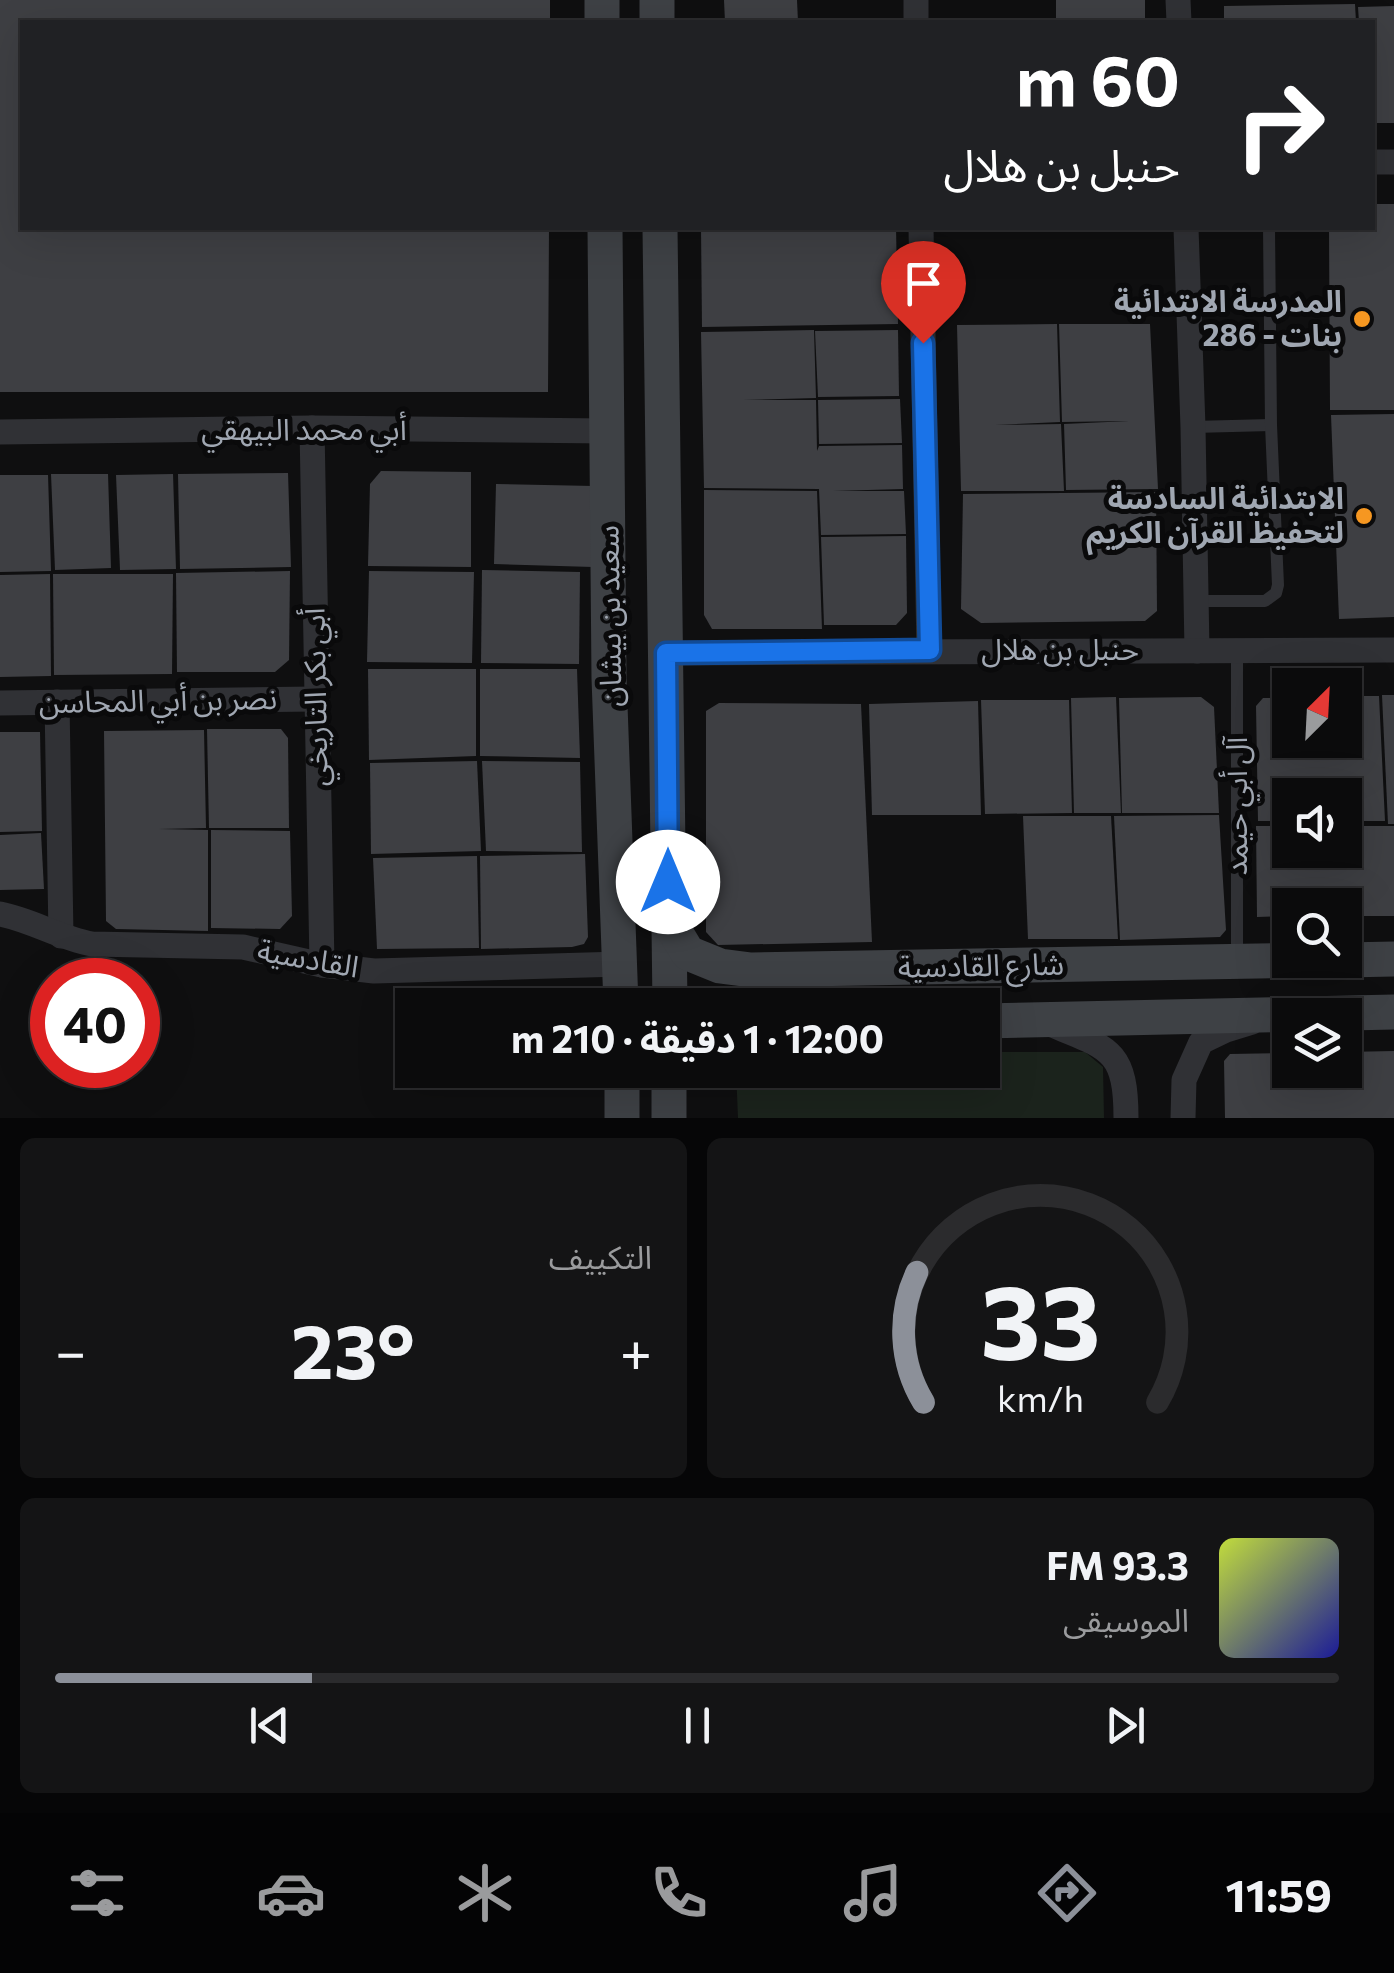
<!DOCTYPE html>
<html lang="ar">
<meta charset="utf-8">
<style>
:root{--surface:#0b0b0c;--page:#141415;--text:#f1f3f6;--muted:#9a9b9d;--line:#2b2b2d;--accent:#8c9099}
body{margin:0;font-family:Commissioner,"Noto Sans Arabic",sans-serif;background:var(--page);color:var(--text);direction:rtl;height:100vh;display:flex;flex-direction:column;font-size:38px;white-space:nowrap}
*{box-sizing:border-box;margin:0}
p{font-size:32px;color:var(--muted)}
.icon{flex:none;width:55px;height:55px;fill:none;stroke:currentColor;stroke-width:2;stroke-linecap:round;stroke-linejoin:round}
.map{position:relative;height:1118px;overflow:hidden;direction:ltr}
.sheet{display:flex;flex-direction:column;gap:20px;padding:20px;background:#060607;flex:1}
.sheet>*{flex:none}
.top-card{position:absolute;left:20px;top:20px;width:1355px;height:210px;border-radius:0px;box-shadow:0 10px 40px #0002,0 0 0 2px var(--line);direction:rtl;background:#202124;color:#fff;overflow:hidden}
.needle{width:65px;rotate:24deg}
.controls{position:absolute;left:1272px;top:668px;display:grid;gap:20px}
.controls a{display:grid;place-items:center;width:90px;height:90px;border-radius:0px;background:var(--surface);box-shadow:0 10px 40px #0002,0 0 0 2px var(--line);font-size:50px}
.speed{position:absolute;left:30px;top:958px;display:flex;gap:20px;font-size:50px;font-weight:700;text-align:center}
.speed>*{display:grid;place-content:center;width:130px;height:130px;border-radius:50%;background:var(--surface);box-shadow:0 10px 40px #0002,0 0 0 2px var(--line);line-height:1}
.speed .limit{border:15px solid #d22;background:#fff;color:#111}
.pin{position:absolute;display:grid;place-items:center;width:85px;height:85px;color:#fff;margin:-102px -42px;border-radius:50% 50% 50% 0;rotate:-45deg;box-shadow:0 0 10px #0007}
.pin .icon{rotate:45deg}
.me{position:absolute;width:110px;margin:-55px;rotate:0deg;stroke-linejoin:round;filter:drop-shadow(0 0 8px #0008)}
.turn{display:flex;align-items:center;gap:35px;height:210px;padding:0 30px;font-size:45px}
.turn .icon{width:130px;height:130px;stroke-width:2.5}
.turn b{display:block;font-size:70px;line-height:85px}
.big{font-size:75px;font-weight:700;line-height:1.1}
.sheet .card{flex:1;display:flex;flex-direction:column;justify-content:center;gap:15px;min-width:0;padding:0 35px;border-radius:15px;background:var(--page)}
.sheet .dial{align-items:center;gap:0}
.dial svg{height:260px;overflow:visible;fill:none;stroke:var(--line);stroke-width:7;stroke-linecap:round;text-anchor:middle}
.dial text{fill:var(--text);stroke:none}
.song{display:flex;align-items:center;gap:30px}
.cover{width:120px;height:120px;border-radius:15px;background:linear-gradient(135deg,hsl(70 70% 55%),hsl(240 70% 35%))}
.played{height:10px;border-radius:5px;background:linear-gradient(90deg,var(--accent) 20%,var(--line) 20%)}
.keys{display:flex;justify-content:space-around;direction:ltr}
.heat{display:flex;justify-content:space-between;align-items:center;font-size:55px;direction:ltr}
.sheet .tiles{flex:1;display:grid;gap:20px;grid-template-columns:1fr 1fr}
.card:last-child{grid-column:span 2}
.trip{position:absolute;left:395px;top:988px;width:605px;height:100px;border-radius:0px;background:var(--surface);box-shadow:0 10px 40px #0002,0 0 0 2px var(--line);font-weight:700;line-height:100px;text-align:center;direction:rtl}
.tab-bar{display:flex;height:160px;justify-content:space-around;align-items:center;background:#040405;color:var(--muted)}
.tab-bar .icon{width:70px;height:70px}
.tab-bar .on{color:var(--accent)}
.tab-bar b{font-size:45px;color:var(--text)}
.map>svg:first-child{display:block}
</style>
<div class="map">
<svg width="1394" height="1118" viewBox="0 0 1394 1118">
<rect width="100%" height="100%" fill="#0f0f10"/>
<path fill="#1b231c" d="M983 1052H1085L1103 1067 1104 1118H738L736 1070H982Z"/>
<g fill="#3e3f43">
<path d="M0 0H550V22H22V228H549L548 392H0Z"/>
<path d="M724 0H797L798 22H725Z"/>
<rect x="1056" y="0" width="89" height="22"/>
<path d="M1355 4 1356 22H1224V6Z"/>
<path d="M1394 6V123H1372V22H1359L1358 7Z"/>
<path d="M1372 204H1394V410H1330L1329 228H1372Z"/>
<path d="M701 228H896L898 324 702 327Z"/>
<path d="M1057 324 1060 422 995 425 1061 424 1064 491H961L957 325Z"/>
<path d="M1059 324H1150L1158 489 1066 490 1064 424 1129 421 1062 422Z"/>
<path d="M814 330 816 398 743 400H816L817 451 819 446 902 445 903 489 833 491H904L906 534 821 535 819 489 704 488 701 332Z"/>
<path d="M898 330 899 396 818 397 815 331Z"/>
<path d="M900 399 902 443 819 444 818 400Z"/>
<path d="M1394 414V617L1339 619 1331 415Z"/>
<path d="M381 471 471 472V567L368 566 370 484Z"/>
<path d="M288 473 291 567 180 569 178 474Z"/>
<path d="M51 474H108L111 568 55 570Z"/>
<path d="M173 474 176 569 120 570 116 475Z"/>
<path d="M0 475H48L51 571 0 572Z"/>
<path d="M496 484 594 486 593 567 494 564Z"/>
<path d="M704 490 817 491 822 629H712L704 615Z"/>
<path d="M1156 492 1157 611 1145 621 981 623 961 609 963 494Z"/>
<path d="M906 536 907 613 896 625H824L821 537Z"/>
<path d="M482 570 580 572 579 664 481 663Z"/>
<path d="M290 571 289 660 275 672H177L176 573Z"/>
<path d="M369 571 474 572 472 663 367 662Z"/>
<path d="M50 574 51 676 0 677V575Z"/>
<path d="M53 574H173L172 674 54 675Z"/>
<path d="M368 669H476V756L369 760Z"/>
<path d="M480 669H577L580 758 480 756Z"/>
<path d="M1382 695H1394V824H1388Z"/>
<path d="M1345 696H1379L1385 821H1345V795H1290V821H1258L1256 706 1263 698H1290V740H1345Z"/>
<path d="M1116 697 1121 813H1074L1071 698Z"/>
<path d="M1201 697 1214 707 1219 813H1122L1119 698Z"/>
<path d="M981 700H1069L1072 813 985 814Z"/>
<path d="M978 701 981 815H872L869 704Z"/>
<path d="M719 703 861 704 872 942 718 945 706 932V711Z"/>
<path d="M207 729H281L288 738 289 828H209Z"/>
<path d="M204 730 206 828 159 829 208 830V931L116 929 106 921 104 731Z"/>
<path d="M0 732H40L42 831 0 832Z"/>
<path d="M477 761 481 851 371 854 370 763Z"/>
<path d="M482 761 580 762 582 852 486 851Z"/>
<path d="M1219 815 1226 930 1220 937 1120 940 1114 816Z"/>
<path d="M1023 816H1111L1118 939H1028Z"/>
<path d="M1256 826H1290V850H1345V826H1394V916H1345V905H1290V916L1257 917Z"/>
<path d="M211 830 290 831 292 916 280 929 211 928Z"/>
<path d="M41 833 44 889 0 890V835Z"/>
<path d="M585 854 588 937 584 944 572 947 481 949 480 856Z"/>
<path d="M477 856 479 948 377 949 373 858Z"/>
<path d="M1394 1051V1118H1225L1224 1061 1230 1054 1290 1053V1070H1345V1052Z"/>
</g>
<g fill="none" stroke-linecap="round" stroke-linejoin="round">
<g stroke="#303135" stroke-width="12">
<path d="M1193 427 1271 425"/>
<path d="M1197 601H1265L1276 593 1278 585 1271 425 1269 228"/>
<path d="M1237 651V959"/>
</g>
<g stroke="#303135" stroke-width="25">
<path d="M916 0V22"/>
<path d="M1178 0 1179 22"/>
<path d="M1372 162H1394"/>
<path d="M921 228 929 650"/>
<path d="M1186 228 1193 427 1197 651"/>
<path d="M312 428 322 965"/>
<path d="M0 432 312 428 608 431"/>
<path d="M666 653 1394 650"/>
<path d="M57 702 61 936"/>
<path d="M0 703 315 699"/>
<path d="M0 914C32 920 59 938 92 944L243 947 322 965 374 971 621 964"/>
<path d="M1052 1025C1109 1048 1126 1050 1126 1118"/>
<path d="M1183 1118 1184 1080 1201 1042 1226 1030 1252 1022"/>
</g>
<g stroke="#3e4145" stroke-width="35">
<path d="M602 0V22"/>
<path d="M657 0V22"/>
<path d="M605 228 609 678 621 1005"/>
<path d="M660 228 670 1005"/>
<path d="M668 920 688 953 720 966 751 970 1316 960"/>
<path d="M1345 960 1394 959"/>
<path d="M982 1021 1394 1012"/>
<path d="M622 1070V1118"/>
<path d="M669 1118V1070"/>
</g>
</g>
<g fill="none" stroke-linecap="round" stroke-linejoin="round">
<g stroke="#114b97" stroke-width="25">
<path id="route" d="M668 882 666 653 930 650 923 343"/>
</g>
<use href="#route" stroke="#1a73e8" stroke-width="18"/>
</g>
<g fill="#f69721" stroke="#0a0a0b" stroke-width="4">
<circle cx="1362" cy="319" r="10"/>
<circle cx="1364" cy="516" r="10"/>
</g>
<g text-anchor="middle" stroke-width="10" stroke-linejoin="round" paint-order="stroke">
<g font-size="30" font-weight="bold" fill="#a0a7b2" stroke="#0a0a0b" text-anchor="end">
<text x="1342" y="312">المدرسة الابتدائية<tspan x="1342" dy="34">286 - بنات</tspan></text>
<text x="1344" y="509">الابتدائية السادسة<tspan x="1344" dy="34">لتحفيظ القرآن الكريم</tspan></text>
</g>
<g font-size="30" fill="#a0a7b2" stroke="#0a0a0b">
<text x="304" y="440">أبي محمد البيهقي</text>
<text transform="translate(610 616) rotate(-91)" y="10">سعيد بن بيشان</text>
<text x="1060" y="660">حنبل بن هلال</text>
<text transform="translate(316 697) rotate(-91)" y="10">أبي بكر التاريخي</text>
<text transform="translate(158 701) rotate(-1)" y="10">نصر بن أبي المحاسن</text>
<text transform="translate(1237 806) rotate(-90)" y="10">آل أبي حيمد</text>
<text transform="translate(308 959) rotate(10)" y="10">القادسية</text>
<text transform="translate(981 966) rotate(-1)" y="10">شارع القادسية</text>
</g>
</g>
</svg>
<div class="controls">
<a><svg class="needle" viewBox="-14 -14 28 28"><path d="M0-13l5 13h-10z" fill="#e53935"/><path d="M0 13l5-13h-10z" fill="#9a9b9d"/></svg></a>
<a><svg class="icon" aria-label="sound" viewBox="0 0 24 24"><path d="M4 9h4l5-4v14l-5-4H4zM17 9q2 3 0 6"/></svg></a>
<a><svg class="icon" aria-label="search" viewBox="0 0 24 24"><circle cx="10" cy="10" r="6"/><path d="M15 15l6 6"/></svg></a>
<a><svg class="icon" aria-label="layers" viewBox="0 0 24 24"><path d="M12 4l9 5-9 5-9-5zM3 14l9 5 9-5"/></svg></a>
</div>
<div class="speed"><div class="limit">40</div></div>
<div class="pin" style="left:923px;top:343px;background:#d93025"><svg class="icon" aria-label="arrive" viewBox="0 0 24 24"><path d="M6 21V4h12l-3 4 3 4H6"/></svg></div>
<svg class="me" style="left:668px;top:882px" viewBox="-20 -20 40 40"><circle r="19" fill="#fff"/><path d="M0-13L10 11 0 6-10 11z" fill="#1a73e8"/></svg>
<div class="trip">12:00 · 1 دقيقة · 210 m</div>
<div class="top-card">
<div class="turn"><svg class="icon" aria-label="right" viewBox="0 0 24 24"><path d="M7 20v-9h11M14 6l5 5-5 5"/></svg><div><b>60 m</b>حنبل بن هلال</div></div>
</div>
</div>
<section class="sheet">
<div class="tiles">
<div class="card dial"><svg viewBox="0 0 100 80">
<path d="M14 69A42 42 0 1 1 86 69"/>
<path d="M14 69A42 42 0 0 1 12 29" stroke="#8c9099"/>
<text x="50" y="56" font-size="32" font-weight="700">33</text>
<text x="50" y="72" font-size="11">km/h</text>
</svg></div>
<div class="card"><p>التكييف</p>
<div class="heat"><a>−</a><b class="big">23°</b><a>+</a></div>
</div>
<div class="card">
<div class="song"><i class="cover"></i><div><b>93.3 FM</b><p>الموسيقى</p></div></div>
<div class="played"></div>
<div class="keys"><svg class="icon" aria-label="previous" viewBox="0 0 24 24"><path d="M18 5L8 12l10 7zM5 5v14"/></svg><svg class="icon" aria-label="pause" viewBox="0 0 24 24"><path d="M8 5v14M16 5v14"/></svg><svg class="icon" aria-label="next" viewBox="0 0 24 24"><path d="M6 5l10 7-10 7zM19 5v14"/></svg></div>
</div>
</div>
</section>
<nav class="tab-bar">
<b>11:59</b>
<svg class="icon on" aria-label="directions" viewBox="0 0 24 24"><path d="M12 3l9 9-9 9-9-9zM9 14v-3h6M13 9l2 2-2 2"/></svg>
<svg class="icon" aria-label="music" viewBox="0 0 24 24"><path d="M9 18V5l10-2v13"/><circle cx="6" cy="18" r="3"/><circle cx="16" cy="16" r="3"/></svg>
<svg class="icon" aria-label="phone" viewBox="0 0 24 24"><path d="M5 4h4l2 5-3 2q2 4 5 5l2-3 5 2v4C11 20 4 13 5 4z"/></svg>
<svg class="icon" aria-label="climate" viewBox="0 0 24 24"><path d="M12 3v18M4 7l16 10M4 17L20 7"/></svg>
<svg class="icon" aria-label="car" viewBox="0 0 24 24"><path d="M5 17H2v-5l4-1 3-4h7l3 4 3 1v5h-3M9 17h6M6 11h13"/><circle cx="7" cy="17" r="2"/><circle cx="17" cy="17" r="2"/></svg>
<svg class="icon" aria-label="filters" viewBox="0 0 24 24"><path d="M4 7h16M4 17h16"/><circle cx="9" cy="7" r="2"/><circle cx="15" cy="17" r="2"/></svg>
</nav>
